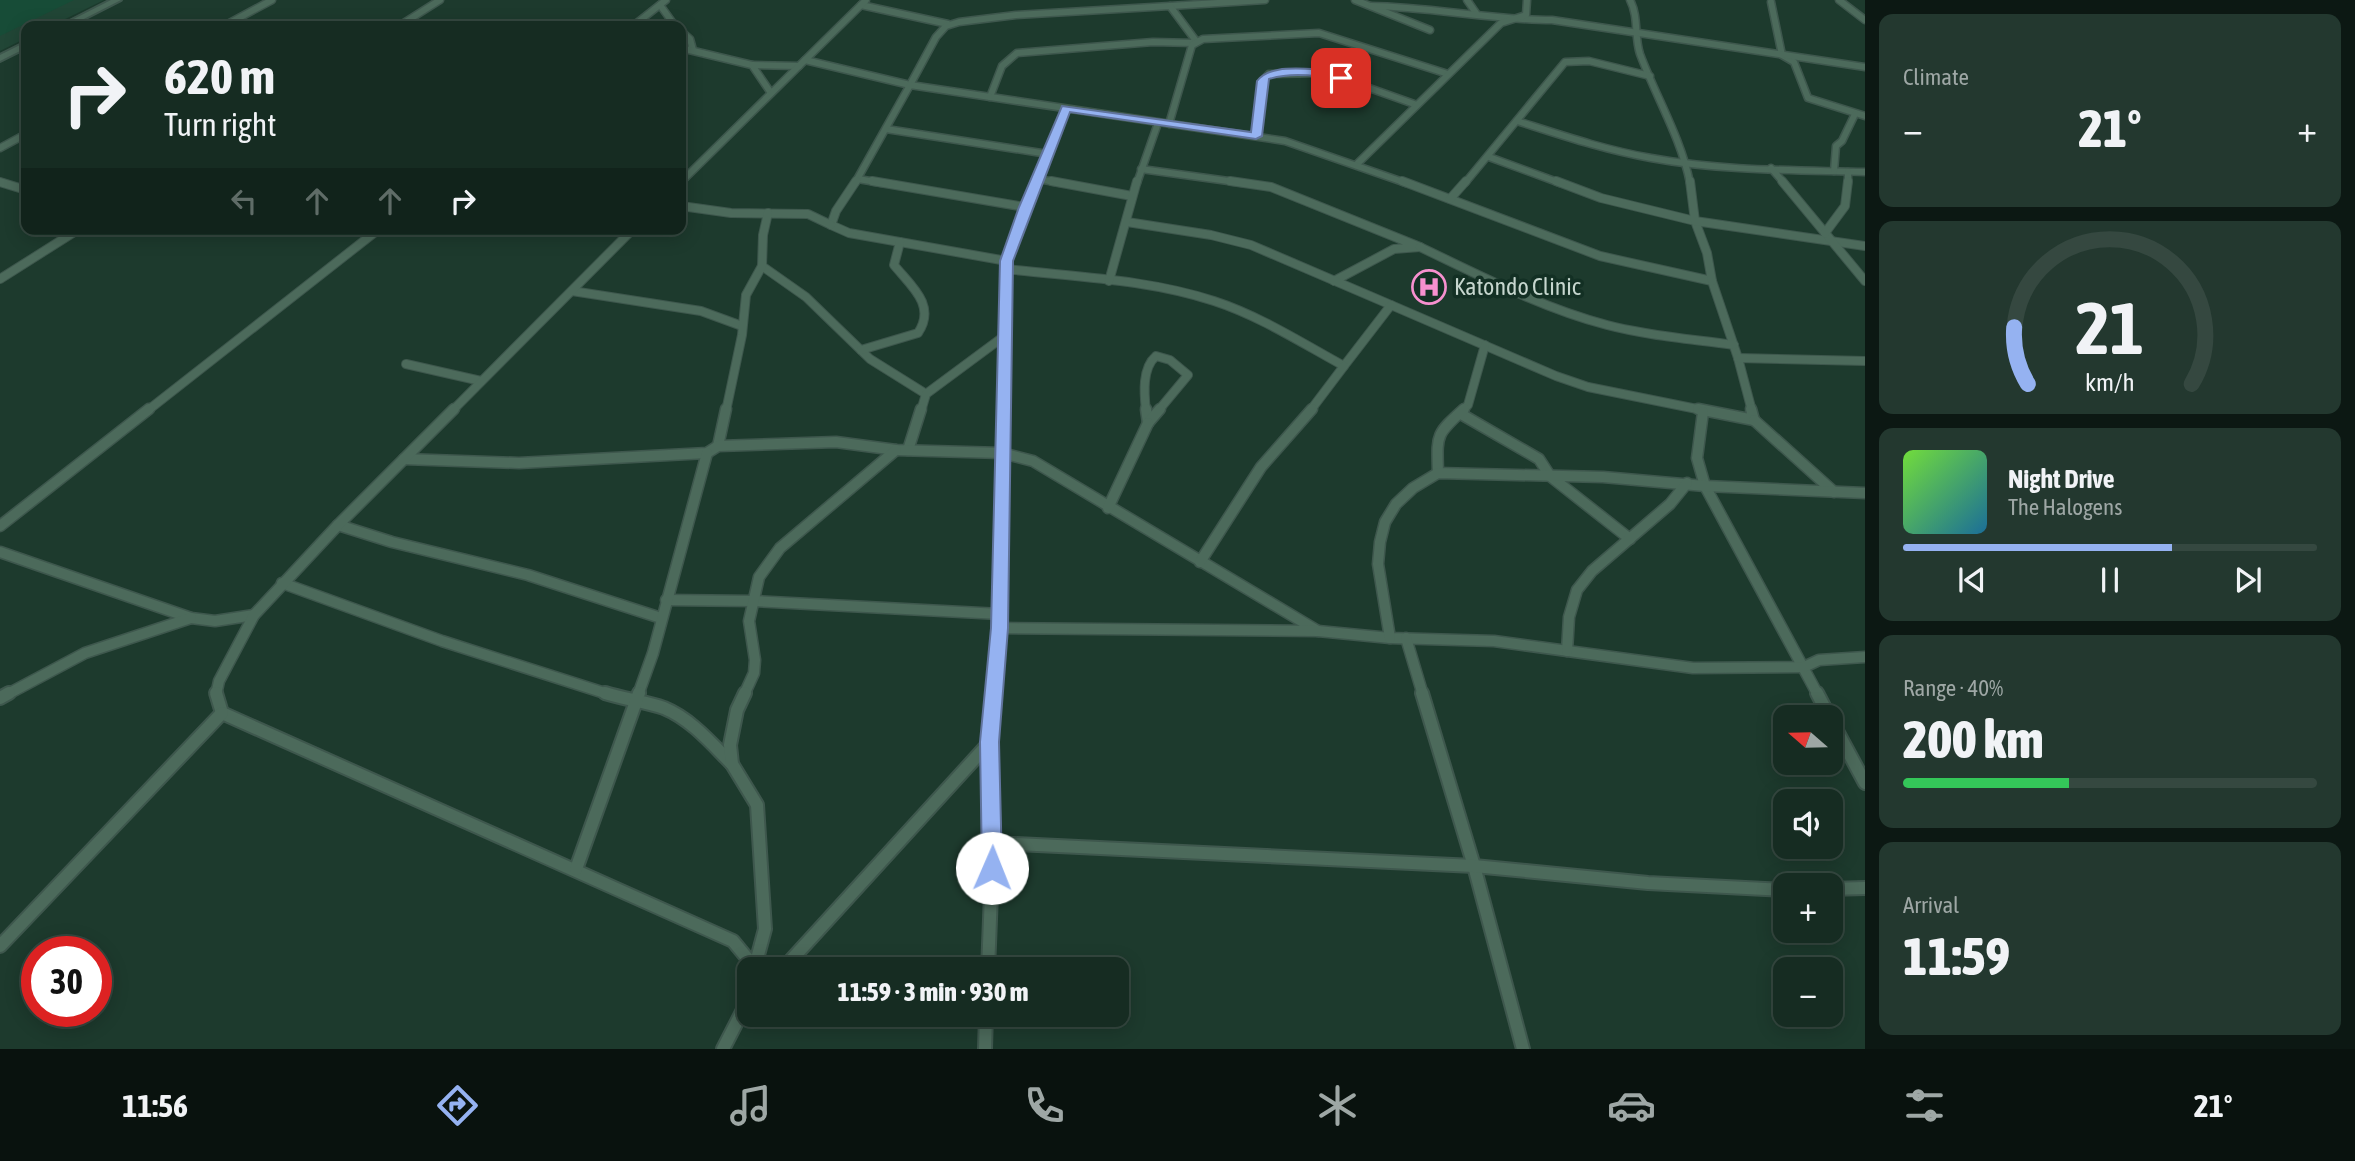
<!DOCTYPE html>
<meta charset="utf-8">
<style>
:root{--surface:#162c22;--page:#23382f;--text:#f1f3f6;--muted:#9ea7a5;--line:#354840;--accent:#95b2f1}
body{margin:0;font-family:"Asap Condensed",sans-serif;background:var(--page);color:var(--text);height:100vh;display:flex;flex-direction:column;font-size:26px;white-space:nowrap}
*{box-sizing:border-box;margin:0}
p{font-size:23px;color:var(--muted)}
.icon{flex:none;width:38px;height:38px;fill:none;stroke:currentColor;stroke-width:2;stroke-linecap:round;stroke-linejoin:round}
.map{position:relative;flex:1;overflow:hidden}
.drawer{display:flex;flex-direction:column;gap:14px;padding:14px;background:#0c1813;width:490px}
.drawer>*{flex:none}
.hud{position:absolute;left:21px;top:21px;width:665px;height:214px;border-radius:14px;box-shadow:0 4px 18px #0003,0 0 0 2px var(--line);background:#162c22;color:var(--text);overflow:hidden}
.needle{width:46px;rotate:290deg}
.fabs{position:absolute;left:1773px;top:705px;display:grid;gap:14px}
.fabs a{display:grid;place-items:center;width:70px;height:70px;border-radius:14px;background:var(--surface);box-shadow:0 4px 18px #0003,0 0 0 2px var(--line);font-size:35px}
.speed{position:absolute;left:21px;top:936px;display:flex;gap:14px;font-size:35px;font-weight:700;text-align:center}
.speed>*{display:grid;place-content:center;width:91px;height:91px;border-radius:50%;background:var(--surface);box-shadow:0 4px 18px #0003,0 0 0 2px var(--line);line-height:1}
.speed .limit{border:10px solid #d22;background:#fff;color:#111}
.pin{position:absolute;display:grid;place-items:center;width:60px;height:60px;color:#fff;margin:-30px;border-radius:14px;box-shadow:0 4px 10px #0006}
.me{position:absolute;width:77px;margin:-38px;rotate:1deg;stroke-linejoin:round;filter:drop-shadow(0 0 5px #0008)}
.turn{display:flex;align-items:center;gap:24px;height:147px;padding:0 28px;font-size:32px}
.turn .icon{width:91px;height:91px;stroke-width:2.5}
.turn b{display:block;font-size:49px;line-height:60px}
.lanes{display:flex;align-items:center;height:66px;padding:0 28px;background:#0003;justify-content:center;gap:35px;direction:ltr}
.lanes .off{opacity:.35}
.big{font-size:52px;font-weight:800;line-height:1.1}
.drawer .widget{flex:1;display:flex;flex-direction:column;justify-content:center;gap:10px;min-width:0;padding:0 24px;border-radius:14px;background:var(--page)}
.drawer .dial{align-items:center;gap:0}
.dial svg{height:182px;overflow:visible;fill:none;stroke:var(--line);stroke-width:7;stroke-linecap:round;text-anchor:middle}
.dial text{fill:var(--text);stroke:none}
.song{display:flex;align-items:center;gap:21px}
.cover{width:84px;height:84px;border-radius:10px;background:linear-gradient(135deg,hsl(100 70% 55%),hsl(200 70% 35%))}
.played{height:7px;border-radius:4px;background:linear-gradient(90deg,var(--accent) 65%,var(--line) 65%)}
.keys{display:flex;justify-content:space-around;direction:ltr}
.heat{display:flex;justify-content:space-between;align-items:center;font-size:38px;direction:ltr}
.charge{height:10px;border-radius:5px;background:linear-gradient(90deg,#34c759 40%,var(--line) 0)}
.trip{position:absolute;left:737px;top:957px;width:392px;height:70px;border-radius:14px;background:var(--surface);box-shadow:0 4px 18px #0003,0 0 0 2px var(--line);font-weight:800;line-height:70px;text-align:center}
.tab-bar{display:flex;height:112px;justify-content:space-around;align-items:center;background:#09120e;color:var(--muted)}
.tab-bar .icon{width:49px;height:49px}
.tab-bar .current{color:var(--accent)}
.tab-bar b{font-size:32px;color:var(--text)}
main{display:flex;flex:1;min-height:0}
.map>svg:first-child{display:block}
</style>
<main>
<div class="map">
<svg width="1865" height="1049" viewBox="0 0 1865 1049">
<rect width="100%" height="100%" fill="#1d3a2d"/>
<path fill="#214636" d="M0 0H104L51 26H26V38L0 51Z"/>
<path fill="#174c37" d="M0 0H74L0 36Z"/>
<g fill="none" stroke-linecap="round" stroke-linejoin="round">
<g stroke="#3e574d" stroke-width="9">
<g id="street-far3">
<path d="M1355 0 1430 30"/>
<path d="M1467 0 1476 13"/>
<path d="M1630 0C1639 17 1634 36 1640 54 1656 97 1681 138 1690 183"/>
<path d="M1839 0 1865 20"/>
<path d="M1771 2 1782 55 1794 62 1808 98 1865 116"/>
<path d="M660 5 675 26"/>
<path d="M861 5 948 24"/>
<path d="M1170 6 1265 0"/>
<path d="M1371 6C1432 7 1491 20 1552 20L1865 67"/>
<path d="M224 26 272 0"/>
<path d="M399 26 440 0"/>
<path d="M633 26 666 0"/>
<path d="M681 31 690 39 693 50"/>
<path d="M681 48 752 65 771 93"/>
<path d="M805 60 910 85 936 37 946 26 959 22 1016 15 1170 6 1196 41"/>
<path d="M752 65 799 66"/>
<path d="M990 97 1002 66 1017 53 1153 42 1194 43"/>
<path d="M1517 121C1561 135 1605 150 1651 158 1722 171 1794 170 1865 172"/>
<path d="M1169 124 1192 45 1203 39 1319 33 1448 74"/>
<path d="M886 129 1048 154"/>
<path d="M1256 136 1262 81 1269 74 1327 73 1417 105"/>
<path d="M0 148 26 134"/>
<path d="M1489 157 1560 183"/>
<path d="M1357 164 1501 23 1526 15 1527 0"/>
<path d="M1771 168 1784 183"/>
<path d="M1141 169 1243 183"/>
<path d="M1834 171 1836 146 1842 141 1855 114"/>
<path d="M1848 172V183"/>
<path d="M858 179 882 183"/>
<path d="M1038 179 1061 183"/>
<path d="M0 182 4 183"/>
<path d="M681 182 866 0"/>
<path d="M855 183 910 85 1285 141 1406 183"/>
<path d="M1037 183 1066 109"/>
<path d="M1137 183 1158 123"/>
<path d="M1465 183 1565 62 1589 61 1650 76"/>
</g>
</g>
<g stroke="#3e574d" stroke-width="10">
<g id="street-far2">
<path d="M856 181 836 211 831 225 849 233 1007 261"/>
<path d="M872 181 1025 207"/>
<path d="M1051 181 1132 196"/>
<path d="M1230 181 1271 187 1420 247 1394 249 1334 281"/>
<path d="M1402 181 1600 256 1712 281 1738 358 1752 411"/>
<path d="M1556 181 1601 198 1695 221 1707 253 1712 281"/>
<path d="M1690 181 1695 221 1865 246"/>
<path d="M1782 181 1865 281"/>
<path d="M0 182 26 190"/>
<path d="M1450 199 1466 181"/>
<path d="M681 206 731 213 808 214 831 225"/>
<path d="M1127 222 1211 235 1251 245 1391 305"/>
<path d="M1825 233 1845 206 1848 181"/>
<path d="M1420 247C1481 276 1542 308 1607 325 1649 336 1692 339 1734 345"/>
<path d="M762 266 806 297 870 359 926 394"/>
<path d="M1006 269C1075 277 1147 279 1214 301 1260 316 1302 343 1344 366L1391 305 1556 376 1588 387 1707 411"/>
<path d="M0 279 79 229"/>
<path d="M1109 281 1137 181"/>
<path d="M572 291 701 311 742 326"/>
<path d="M861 350 918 333C937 305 910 285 894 265L900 242"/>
<path d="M1738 358 1865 361"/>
<path d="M406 364 481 381"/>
<path d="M147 411 379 229"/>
<path d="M452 411 633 229"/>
<path d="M726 411 742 335 746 295 762 266 763 235 768 213"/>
<path d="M921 411 926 394 1007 334"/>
<path d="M1004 411 1007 261 1038 181"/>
<path d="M1146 411C1144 393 1142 368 1156 356L1170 360 1188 375 1158 411"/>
<path d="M1310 411 1344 366"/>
<path d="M1462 411 1468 405 1485 345"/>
</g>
</g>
<g stroke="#3e574d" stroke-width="13">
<g id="street-far1">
<path d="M1146 409 1148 423"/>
<path d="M1698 409 1754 420 1751 409"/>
<path d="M1703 412 1697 458 1705 486 1818 695"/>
<path d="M1461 414 1539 459 1550 476 1630 539"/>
<path d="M1754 420 1834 492"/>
<path d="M1148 423 1160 409"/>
<path d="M718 446 726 409"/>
<path d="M908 450 921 409"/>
<path d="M404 459 519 463 707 453 718 446 836 442 896 450 1002 453 1033 461 1318 631"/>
<path d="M1438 473C1437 435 1435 435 1464 409"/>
<path d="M1108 508 1148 423"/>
<path d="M338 525 392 542 528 575 661 618"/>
<path d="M0 526 149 409"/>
<path d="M0 552 191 618 215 621 254 615"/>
<path d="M1200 562 1261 467 1312 409"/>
<path d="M282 583 442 641 611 695"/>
<path d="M666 600 754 601 1000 614"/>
<path d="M1000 628 1318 631 1390 638 1494 641 1693 668 1804 667 1819 660 1865 657"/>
<path d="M1390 638 1378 564 1380 542 1385 522 1396 504 1413 488 1438 473 1603 477 1705 486 1865 493"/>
<path d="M1406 638 1423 695"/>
<path d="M1567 651 1569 617 1577 590 1592 571 1670 504 1687 483"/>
<path d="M6 695 85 653 191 618"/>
<path d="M216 695 219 681 254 615 338 525 454 409"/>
<path d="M638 695 653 653 707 453"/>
<path d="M744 695 754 673 755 660 749 621 759 577 780 548 896 450"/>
<path d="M994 695 1000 628 1004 409"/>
</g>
</g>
<g stroke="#3e574d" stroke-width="16">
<g id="street">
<path d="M216 693 222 713"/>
<path d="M605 693C624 699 647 702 664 708 691 719 712 744 732 764"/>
<path d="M745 693 737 710 730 745 732 764 757 805 765 929 754 970"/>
<path d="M1422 693 1474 866 1523 1049"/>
<path d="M1817 693 1830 718"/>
<path d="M0 698 9 693"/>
<path d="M222 713 733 941 747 958 749 970"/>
<path d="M1830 718 1865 783"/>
<path d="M993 843 1474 866 1648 883 1785 890"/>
<path d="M576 869 639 693"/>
<path d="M1830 889 1865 888"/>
<path d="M0 946 222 713"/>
<path d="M782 970 990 742"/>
<path d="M988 970 993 843 990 742 994 693"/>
<path d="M723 1049 743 1010 749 986"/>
<path d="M985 1049 986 1015"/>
</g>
</g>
<g stroke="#3e574d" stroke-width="4">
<g id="secondary">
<path d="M111 0H121L70 26H60Z"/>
<path d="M26 42V48L0 61V55Z"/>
</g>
</g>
<use href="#street-far3" stroke="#4c6a5b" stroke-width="6"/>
<use href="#street-far2" stroke="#4c6a5b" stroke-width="8"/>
<use href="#street-far1" stroke="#4c6a5b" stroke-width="10"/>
<use href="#street" stroke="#4c6a5b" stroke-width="12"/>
<use href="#secondary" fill="#4c6a5b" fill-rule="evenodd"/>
</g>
<path fill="#95b2f1" stroke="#61749d" stroke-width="2" d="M1315 69 1346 78 1341 81C1317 75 1292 72 1269 79L1262 136 1256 139 1070 112 1013 261 1008 628 999 742 1002 868 999 875 992 878 985 875 982 868 980 742 991 628 1000 261 1019 207 1062 106 1251 132 1257 81C1269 65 1297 69 1315 69Z"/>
<defs>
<g id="hospital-ring" transform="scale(1.75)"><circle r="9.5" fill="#133024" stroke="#f790cf" stroke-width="1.5"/><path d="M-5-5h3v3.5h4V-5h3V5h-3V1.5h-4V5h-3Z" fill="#f790cf"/></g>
</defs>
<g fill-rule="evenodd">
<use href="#hospital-ring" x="1429" y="287"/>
</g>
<g text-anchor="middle" stroke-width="7" stroke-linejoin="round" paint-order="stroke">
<g font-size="24" fill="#c6d6ce" stroke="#133024" text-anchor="start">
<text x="1454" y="295">Katondo Clinic</text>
</g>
</g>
</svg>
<div class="fabs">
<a><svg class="needle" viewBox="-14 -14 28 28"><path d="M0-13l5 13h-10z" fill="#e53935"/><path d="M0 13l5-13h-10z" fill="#9ea7a5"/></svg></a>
<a><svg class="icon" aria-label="sound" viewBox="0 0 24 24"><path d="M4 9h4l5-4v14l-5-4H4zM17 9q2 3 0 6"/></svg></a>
<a>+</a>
<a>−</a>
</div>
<div class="speed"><div class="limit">30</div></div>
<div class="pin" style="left:1341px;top:78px;background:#d93025"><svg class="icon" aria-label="arrive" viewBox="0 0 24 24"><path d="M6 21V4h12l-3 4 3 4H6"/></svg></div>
<svg class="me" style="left:992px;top:868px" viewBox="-20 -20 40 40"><circle r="19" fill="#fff"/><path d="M0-13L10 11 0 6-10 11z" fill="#95b2f1"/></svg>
<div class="trip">11:59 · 3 min · 930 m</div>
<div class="hud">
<div class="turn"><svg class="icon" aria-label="right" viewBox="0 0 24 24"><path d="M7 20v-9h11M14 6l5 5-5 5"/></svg><div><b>620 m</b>Turn right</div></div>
<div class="lanes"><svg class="icon off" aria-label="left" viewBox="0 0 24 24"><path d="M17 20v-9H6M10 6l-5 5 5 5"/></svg><svg class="icon off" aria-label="ahead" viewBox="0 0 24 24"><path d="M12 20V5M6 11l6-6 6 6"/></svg><svg class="icon off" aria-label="ahead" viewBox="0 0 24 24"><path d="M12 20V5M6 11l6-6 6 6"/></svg><svg class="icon" aria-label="right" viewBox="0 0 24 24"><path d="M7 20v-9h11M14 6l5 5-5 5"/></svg></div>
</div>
</div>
<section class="drawer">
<div class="widget"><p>Climate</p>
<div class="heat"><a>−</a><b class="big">21°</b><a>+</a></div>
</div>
<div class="widget dial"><svg viewBox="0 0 100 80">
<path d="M14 69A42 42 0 1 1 86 69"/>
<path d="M14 69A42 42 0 0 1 8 44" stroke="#95b2f1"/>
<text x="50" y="56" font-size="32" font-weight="700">21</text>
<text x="50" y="72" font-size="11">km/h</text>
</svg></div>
<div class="widget">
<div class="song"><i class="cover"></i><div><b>Night Drive</b><p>The Halogens</p></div></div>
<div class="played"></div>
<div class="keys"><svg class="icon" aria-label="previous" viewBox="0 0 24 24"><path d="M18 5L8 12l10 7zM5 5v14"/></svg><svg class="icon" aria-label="pause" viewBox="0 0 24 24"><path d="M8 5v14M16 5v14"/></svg><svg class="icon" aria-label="next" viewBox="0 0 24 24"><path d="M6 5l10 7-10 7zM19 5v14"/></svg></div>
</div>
<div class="widget"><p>Range · 40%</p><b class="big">200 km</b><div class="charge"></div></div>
<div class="widget"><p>Arrival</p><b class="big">11:59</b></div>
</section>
</main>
<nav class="tab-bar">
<b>11:56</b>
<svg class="icon current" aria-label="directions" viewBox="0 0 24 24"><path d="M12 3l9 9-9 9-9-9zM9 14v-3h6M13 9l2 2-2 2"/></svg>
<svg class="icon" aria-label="music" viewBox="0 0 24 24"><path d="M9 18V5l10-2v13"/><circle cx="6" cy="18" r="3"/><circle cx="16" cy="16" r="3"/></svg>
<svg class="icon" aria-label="phone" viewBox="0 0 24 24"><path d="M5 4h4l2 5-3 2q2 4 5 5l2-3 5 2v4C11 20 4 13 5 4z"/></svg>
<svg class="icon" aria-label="climate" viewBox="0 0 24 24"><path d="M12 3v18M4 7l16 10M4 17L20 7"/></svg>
<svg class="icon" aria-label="car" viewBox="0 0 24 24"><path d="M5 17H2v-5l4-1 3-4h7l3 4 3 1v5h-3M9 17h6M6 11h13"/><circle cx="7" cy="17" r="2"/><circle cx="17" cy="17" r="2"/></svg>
<svg class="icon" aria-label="filters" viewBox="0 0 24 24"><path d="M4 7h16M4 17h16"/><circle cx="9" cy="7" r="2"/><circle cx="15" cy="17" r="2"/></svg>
<b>21°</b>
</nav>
